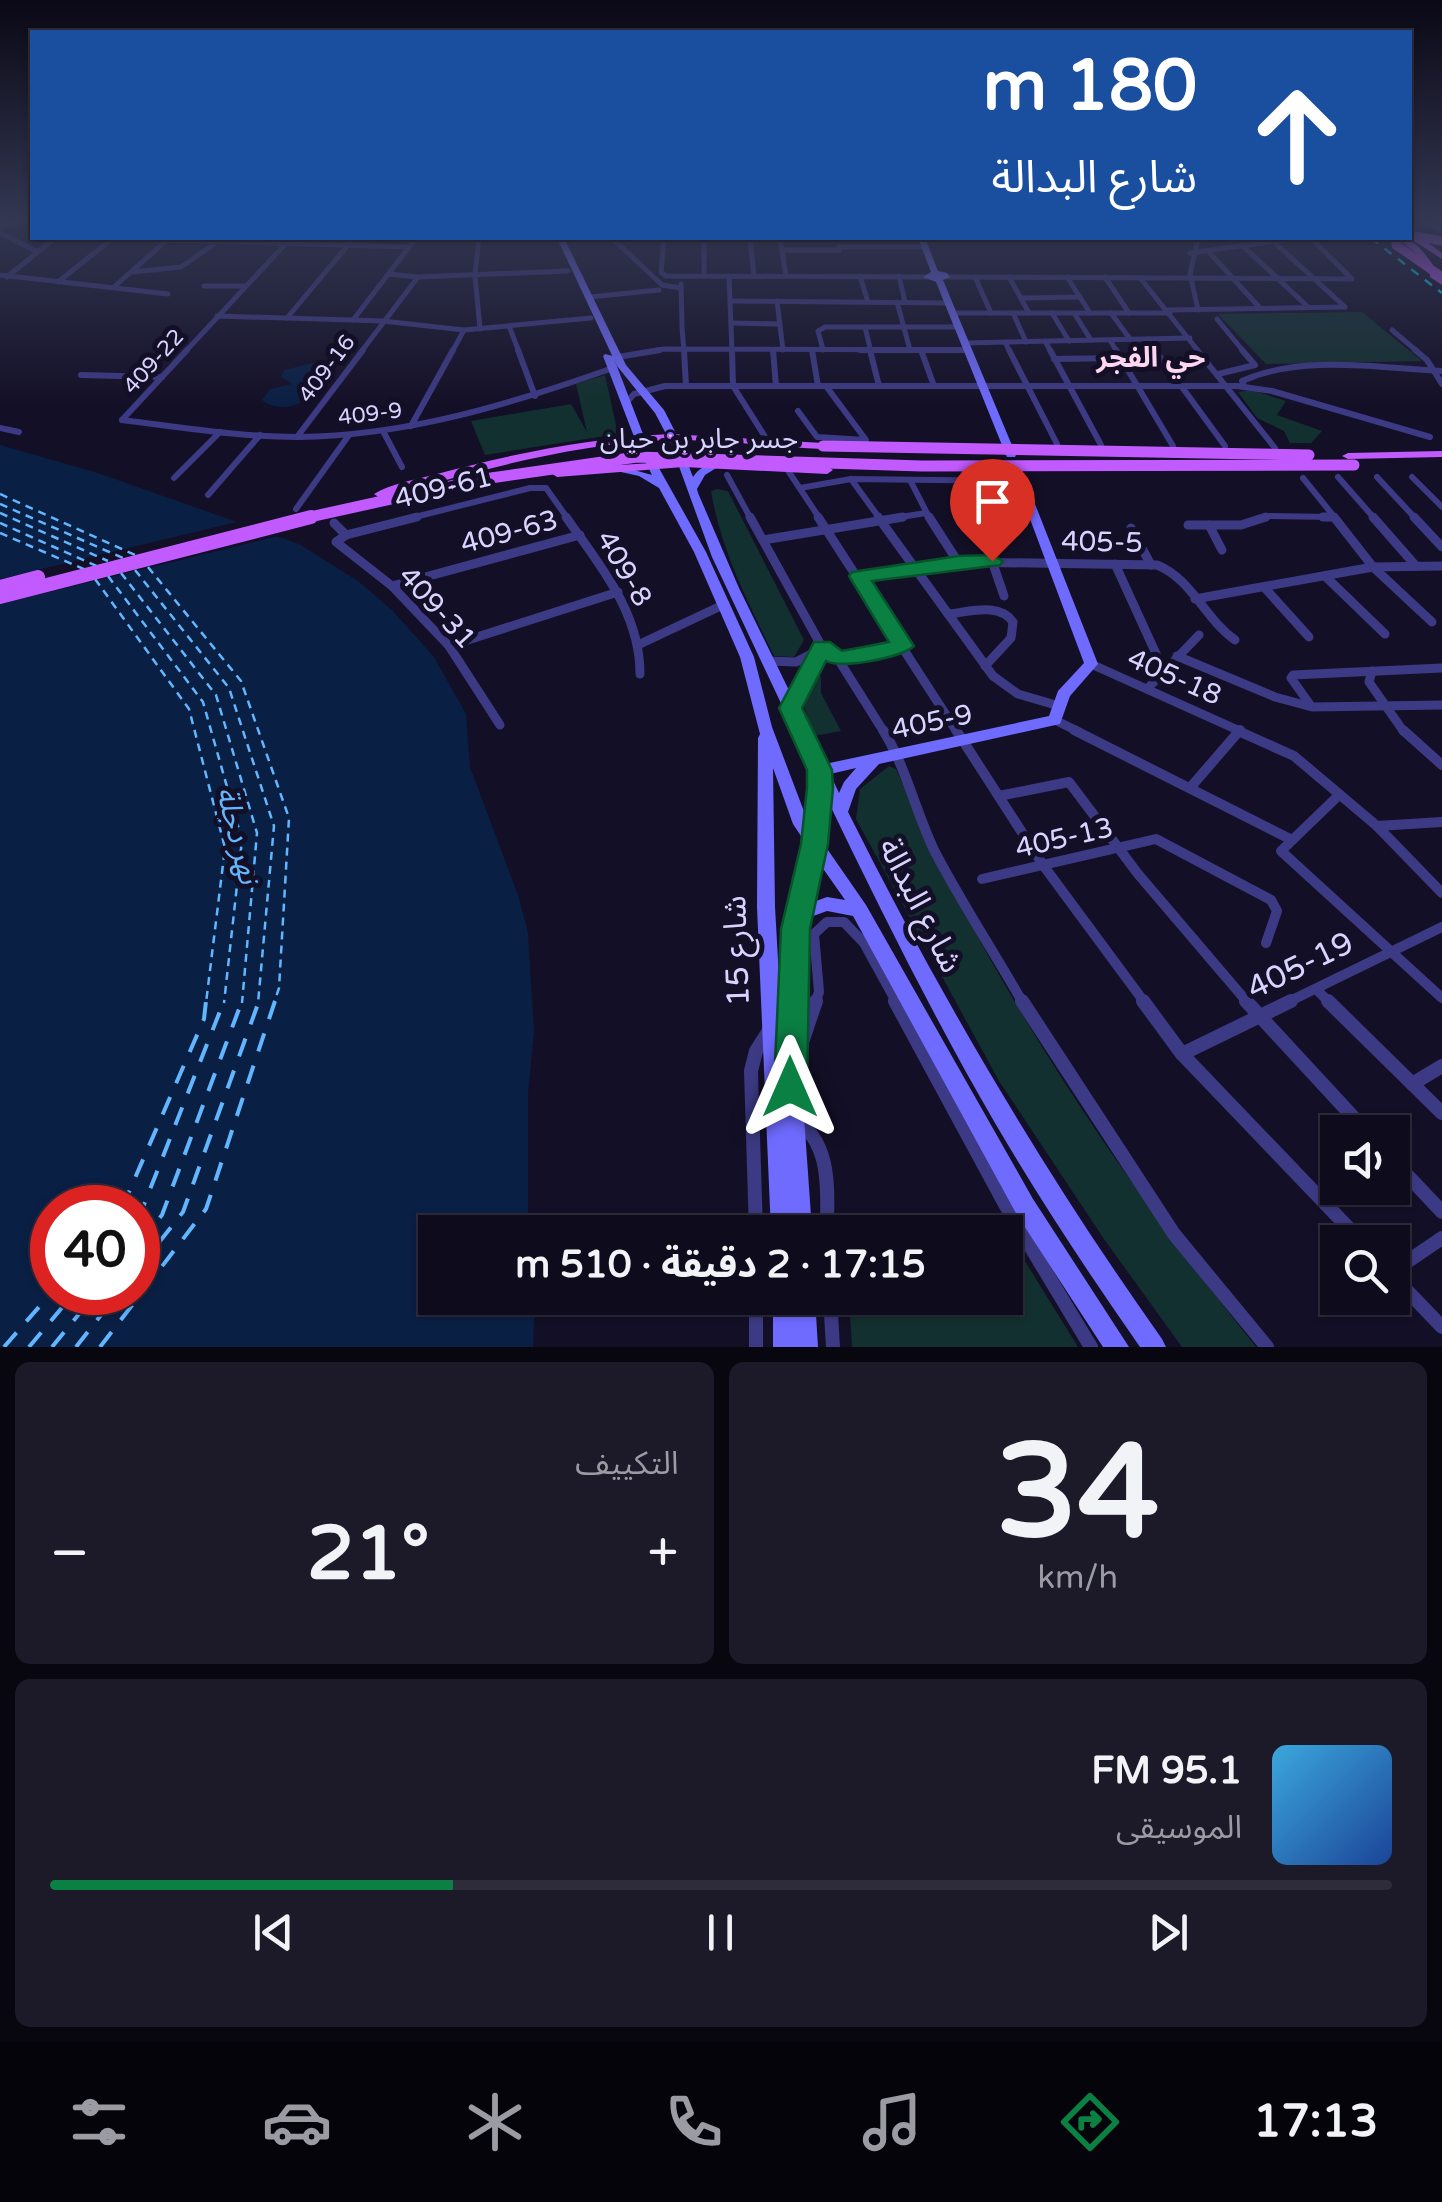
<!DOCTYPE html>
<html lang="ar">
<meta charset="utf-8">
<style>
:root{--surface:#0e0b1c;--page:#1c1929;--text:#f1f3f6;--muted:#9b9ba3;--line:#2e2b3b;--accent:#0b8043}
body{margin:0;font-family:"Varela Round","Noto Sans Arabic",sans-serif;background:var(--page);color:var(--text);direction:rtl;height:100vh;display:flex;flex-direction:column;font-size:38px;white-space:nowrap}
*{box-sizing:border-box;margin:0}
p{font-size:32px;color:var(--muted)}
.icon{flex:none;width:55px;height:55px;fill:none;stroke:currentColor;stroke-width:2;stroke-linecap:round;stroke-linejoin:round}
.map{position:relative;height:1347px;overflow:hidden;direction:ltr}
.sheet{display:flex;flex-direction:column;gap:15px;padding:15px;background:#08060f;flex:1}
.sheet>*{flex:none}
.top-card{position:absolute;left:30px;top:30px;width:1382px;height:210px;border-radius:0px;box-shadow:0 2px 8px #0004,0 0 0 2px var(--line);direction:rtl;background:#1a4fa0;color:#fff;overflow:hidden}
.buttons{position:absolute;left:1320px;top:1115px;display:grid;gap:20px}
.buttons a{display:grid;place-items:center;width:90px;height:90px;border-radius:0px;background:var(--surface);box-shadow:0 2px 8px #0004,0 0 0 2px var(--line);font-size:50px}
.speed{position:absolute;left:30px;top:1185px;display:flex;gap:20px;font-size:50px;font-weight:700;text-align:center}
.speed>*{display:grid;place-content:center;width:130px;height:130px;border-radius:50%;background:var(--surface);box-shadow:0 2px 8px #0004,0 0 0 2px var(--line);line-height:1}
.speed .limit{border:15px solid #d22;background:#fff;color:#111}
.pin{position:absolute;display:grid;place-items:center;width:85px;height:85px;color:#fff;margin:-102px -42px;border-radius:50% 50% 50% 0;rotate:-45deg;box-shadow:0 0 10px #0007}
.pin .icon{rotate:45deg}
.me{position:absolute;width:110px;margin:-55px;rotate:0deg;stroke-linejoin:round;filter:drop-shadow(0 0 8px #0008)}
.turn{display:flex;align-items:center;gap:35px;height:210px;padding:0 50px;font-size:45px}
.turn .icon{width:130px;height:130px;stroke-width:2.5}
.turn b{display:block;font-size:70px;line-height:85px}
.big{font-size:75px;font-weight:700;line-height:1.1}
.sheet .tile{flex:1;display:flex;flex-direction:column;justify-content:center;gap:15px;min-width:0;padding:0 35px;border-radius:15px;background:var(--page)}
.sheet .dial{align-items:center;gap:0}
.dial b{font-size:130px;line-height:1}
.song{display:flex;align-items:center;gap:30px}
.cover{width:120px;height:120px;border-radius:15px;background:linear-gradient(135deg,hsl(200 70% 55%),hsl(220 70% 35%))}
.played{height:10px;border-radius:5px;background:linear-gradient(90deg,var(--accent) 30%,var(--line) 30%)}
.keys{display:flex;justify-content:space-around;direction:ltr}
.heat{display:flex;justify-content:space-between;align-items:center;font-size:55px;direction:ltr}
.sheet .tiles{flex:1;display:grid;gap:15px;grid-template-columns:1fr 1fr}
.tile:last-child{grid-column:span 2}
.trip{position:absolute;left:418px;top:1215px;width:605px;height:100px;border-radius:0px;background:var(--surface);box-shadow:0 2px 8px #0004,0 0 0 2px var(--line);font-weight:700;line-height:100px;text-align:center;direction:rtl}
.tabs{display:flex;height:160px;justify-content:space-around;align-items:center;background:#06040b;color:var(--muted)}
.tabs .icon{width:70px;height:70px}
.tabs .on{color:var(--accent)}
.tabs b{font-size:45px;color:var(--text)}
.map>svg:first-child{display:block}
</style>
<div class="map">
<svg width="1442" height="1347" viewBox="0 0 1442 1347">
<rect width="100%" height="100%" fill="#130f26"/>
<g fill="#12302f">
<path d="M1362 312 1422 361 1266 364 1218 314Z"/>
<path d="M605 375 618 434 485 455 471 421 571 404 587 432 576 384Z"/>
<path d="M1251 390 1286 401 1277 415 1322 431 1311 443H1290L1284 431 1257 418 1238 392Z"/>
<path d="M717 489 728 491 804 640 794 657 774 656C748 602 721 551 711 491Z"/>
<path d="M816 669 821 677V693L841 731 814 736 801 697Z"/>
<path d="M889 766 896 769C987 980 1113 1168 1256 1347H1182L1104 1239 999 1081 856 819 860 789Z"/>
<path d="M1005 1237H1010L1078 1347H852L849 1298H1005Z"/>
</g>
<g fill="#0a1f44" fill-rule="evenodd">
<path d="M317 362 329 369 318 380 300 383 312 392C302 408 277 412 262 400L270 389 292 384 281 377 284 370Z"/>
<path d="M0 445 98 473 299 544 358 581 392 610 434 657 466 714 470 767 519 898 528 933 534 1032 528 1094V1232H435V1298H535L533 1347H0ZM52 1208H138V1292H52Z"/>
</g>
<path fill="#130f26" d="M249 519 287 534 0 604V579Z"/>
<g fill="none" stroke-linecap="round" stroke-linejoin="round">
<g stroke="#62b6ff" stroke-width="2.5" stroke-dasharray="8 6" stroke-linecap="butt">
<path d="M0 494 135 555"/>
<path d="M0 504 123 558"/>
<path d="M0 513 108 561"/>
<path d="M0 523 99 567"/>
<path d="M0 533 86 570"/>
<path d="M148 567 241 681 289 818 279 988 274 1003"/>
<path d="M135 570 229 688 274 826 258 1003"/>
<path d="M121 573 216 695 257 833 242 1003"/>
<path d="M108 576 203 702 242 840 224 1003"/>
<path d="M95 579 189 709 225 848 206 1003"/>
</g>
<g stroke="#62b6ff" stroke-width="4" stroke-dasharray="19 15" stroke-linecap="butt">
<path d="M122 1208 204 1019 206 1001"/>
<path d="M138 1220 224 1001"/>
<path d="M138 1244 162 1215 242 1001"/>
<path d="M138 1269 183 1212 259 1001"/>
<path d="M4 1347 52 1292"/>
<path d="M29 1347 75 1292"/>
<path d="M52 1347 97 1292"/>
<path d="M76 1347 119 1292"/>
<path d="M100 1347 206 1209 275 1001"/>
</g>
<g stroke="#3d3a85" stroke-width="5">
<path d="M1420 220 1442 230"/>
<path d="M0 227 21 220"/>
<path d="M0 233 36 251"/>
<path d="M92 238 409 247"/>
<path d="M479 238 475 275 480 329"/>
<path d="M612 238 662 285 681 288"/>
<path d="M664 238 661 272 666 276 927 277"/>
<path d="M750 238 754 276"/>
<path d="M780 238 786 276"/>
<path d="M1198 238 1190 274 1198 310"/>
<path d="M704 241V276"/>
<path d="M1274 242 1345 307"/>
<path d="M1242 245 1308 307"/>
<path d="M839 247H925"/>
<path d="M782 250H839"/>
<path d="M1208 251 1260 308"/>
<path d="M1190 253 1298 238"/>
<path d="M133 272 181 267 220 240"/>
<path d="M389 274 418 277 568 271"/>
<path d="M0 275 168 294"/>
<path d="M729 276 732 352"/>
<path d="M860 276 868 302"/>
<path d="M899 276 905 302"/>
<path d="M7 277 55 238"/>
<path d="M946 277 1352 279 1311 238"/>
<path d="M975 277 991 313"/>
<path d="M1009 277 1029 313"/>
<path d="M1067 277 1090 313"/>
<path d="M1105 277 1129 313"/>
<path d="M1141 279 1199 352"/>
<path d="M58 282 113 238"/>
<path d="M681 284 682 325"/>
<path d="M204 286H245"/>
<path d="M114 287 168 239"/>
<path d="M590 297 659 290"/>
<path d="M1021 298 1080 297"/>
<path d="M731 301 948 303"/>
<path d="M777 301 783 350"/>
<path d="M897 302 910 350"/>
<path d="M1168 310 1345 307"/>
<path d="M953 313H1170"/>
<path d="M1013 313 1026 342"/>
<path d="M1052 313 1069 341"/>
<path d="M1074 313 1091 340"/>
<path d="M1111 313 1130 339"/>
<path d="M217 316 383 321 464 330 591 318"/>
<path d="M287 318 354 238"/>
<path d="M1217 319 1244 352"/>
<path d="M353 320 416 238"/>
<path d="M732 323 780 324"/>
<path d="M509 326 519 352"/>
<path d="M682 327 684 352"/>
<path d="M865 327 871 352"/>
<path d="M1392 330 1418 352"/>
<path d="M1147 339 1157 352"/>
<path d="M1110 340 1117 352"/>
<path d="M1045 341 1051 352"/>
<path d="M1005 342 1010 352"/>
<path d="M965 343 1190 338"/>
<path d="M823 350 818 331 825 327H958"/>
<path d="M185 352 291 238"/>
<path d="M361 352 418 277"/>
<path d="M452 352 464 330"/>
<path d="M646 352 664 349 968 350"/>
</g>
<g stroke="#3d3a85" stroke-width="6">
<path d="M518 350 535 396"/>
<path d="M684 350 686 386"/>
<path d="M732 350 733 386 769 443"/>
<path d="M773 350 776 386"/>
<path d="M812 350 818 386"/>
<path d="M860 350H968"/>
<path d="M870 350 879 386"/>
<path d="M921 350 934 386"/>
<path d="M1009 350 1057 444"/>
<path d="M1050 350 1101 445"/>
<path d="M1116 350 1173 446"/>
<path d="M1155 350 1225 446"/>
<path d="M1197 350 1275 448"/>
<path d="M1415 350 1427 360 1442 384"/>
<path d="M618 357 660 350"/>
<path d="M1054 359 1121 358"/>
<path d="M1218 374 1255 365 1242 350"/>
<path d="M81 375 162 377"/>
<path d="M1244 386 1242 381C1302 354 1378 368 1442 371"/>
<path d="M627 402 634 394 665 386H1237L1272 391 1430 437"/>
<path d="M798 411 817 437 866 440 826 386"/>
<path d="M122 420C180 427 239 437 298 437 407 436 511 404 613 368"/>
<path d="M122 420 187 350"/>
<path d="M411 426 453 350"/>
<path d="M0 428 19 432"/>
<path d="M383 431 402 467"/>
<path d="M297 437 363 350"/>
<path d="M787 469 820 519"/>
<path d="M727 475 751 519"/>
<path d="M1338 477 1375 519"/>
<path d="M1377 477 1416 519"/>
<path d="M1412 477 1442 507"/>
<path d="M174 478 220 432"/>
<path d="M1303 478 1336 519"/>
<path d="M851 479 880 519"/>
<path d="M910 480 930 519"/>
<path d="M965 480 978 519"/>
<path d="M800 488 851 479 1022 481"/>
<path d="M208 495 260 435"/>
<path d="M296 509 349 435"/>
<path d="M407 519 530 488H546L568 519"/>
<path d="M888 519 926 513"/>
<path d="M1259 519 1269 516 1333 517"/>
</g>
<g stroke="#3d3a85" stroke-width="9">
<path d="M566 517C600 566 640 612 640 674"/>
<path d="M750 517 822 647 838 659 884 732"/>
<path d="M818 517 957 732"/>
<path d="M878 517 993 676 1018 694 1059 706"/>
<path d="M929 517 958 562"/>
<path d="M977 517 1004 596"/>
<path d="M1323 517H1333"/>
<path d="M1334 517 1373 567 1432 622"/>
<path d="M1373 517 1416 566"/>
<path d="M1414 517 1442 547"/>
<path d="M334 523 346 535"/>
<path d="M1188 525H1241L1266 517"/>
<path d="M1209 525 1222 550"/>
<path d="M1131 528 1151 565"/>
<path d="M346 535 417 517"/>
<path d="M346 535 336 542 392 586 449 646 500 725"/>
<path d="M763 540 903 517"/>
<path d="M1115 564 1163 669"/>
<path d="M859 576 958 562 1157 565C1192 579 1205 619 1235 640"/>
<path d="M1325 576 1385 634"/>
<path d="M392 586 580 535"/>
<path d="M1264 587 1309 637"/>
<path d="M1195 599 1373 567 1442 566"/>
<path d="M948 614C970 612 999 602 1013 622L1011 638 985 666"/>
<path d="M640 644 725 604"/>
<path d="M449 646 618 592"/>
<path d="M1177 656 1275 697 1312 707 1442 705"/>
<path d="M838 659 903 646"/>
<path d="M767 661 796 662 815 652"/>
<path d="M1091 664 1242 732"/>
<path d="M1372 671 1369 682 1404 732"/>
<path d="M1147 689 1199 635"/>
<path d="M1311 706 1291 678 1293 675 1442 668"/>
<path d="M791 707 822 647"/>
<path d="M1055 720 1079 732"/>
</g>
<g stroke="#3d3a85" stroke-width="10">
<path d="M883 730C906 767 915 810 934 850 961 902 994 952 1023 1003"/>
<path d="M956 730 1043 865 1145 1003"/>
<path d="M1074 730 1292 840"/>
<path d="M1236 730 1294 756 1377 826 1442 893"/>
<path d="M1403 730 1442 765"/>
<path d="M1190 788 1240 730"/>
<path d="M1339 795 1281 851 1442 998"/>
<path d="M999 796 1069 782 1138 874 1248 1003"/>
<path d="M1377 826 1442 822"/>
<path d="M982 879 1156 839 1271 900 1277 911 1266 943"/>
<path d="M1316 989 1330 1003"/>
<path d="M815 1003 819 992 814 934 827 922H844L864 943 897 1003"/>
<path d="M1286 1003 1442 927"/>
</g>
<g stroke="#3d3a85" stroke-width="14">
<path d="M895 1001 1006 1206 1091 1347"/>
<path d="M1022 1001 1174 1234 1267 1347"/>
<path d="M1143 1001 1182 1054 1362 1242"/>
<path d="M1246 1001 1367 1132"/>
<path d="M1328 1001 1442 1113"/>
<path d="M1182 1054 1291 1001"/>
<path d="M796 1060 816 1001"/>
<path d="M1412 1084 1442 1066"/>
<path d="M794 1118C833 1144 827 1191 827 1232"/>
<path d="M1392 1159 1442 1212"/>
<path d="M756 1232 751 1071 756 1051 770 1029"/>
<path d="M1392 1272 1442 1238"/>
<path d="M1392 1275 1442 1327"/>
<path d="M756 1298V1347"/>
<path d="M830 1298 833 1347"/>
</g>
<g fill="#6f6bff" fill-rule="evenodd">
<path d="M557 238H564L626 365 664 410 683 447 682 449H674L655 413 617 366Z"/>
<path d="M918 238H925L938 271 947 273 950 277 943 280 1016 455 1015 457H1007L1006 455 936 282 923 277 931 272Z"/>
<path d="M605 354 613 356 648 447 647 449H639L638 447 603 356Z"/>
<path d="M650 458 655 461 706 552 754 657 772 727 808 822 812 769 712 557 677 461 682 458 686 459 693 477C698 469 707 464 716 462L721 465 705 475 697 489 698 493 739 588 825 764 1049 716 1058 691 1084 663 1012 471 1017 468 1022 471 1098 664 1070 696 1060 724 879 764 856 789 848 812C940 996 1043 1171 1162 1339L1166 1347H1140C1089 1274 1040 1200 995 1123 934 1018 879 907 827 799L821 840 866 905 1033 1199 1129 1347H1103L1017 1215 853 916 827 911 805 919C793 1022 806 1129 812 1232H771L757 907 758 738 760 734 740 657 694 552 659 488 639 476 612 470 611 468 616 465 652 475 645 461ZM773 768 793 824 805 842 788 915 785 943 783 1048 775 907ZM856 768 844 782 839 793 830 774ZM817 860 843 897 845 900 827 897 808 904Z"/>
<path d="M773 1298H815L818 1347H773Z"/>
</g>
<g fill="#c25bff" fill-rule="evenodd">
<path d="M1414 237H1420L1442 253V259L1414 241Z"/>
<path d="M1397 238C1413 237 1424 252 1433 265L1432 267H1426L1417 254Z"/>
<path d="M1430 273H1436L1442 278V285L1430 277Z"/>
<path d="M670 434 823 443 829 446 823 449C772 447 720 439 668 440 569 444 475 472 380 498L374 494C390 484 414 480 433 475 511 454 589 438 670 434Z"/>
<path d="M1442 451V457L1348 459 1342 456 1348 453Z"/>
<path d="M683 461 827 466 833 470 827 474 683 467 557 477 551 473 557 469Z"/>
</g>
<path stroke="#00e5ff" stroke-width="2.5" stroke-dasharray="9 8" stroke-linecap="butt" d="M1371 238 1442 293"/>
<g stroke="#c25bff" stroke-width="9">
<path d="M1410 235 1442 241"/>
<path d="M1397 238 1396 245 1442 277"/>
</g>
<g stroke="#c25bff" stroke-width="11">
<path d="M823 446 1309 455"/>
<path d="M301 519 477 480 637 457 922 466 1354 465"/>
</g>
<g stroke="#c25bff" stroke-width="14">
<path d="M0 587 38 577"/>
<path d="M0 597 311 517"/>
</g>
</g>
<linearGradient id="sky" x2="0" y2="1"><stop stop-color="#0a0815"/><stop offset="0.54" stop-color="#333752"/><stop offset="1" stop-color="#333752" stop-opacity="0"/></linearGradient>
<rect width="1442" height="408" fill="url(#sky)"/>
<path fill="#0b8043" stroke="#07532c" stroke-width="2.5" d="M992 555 1003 561 1000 565 872 581 914 646C902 658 841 669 826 661L802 708 832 770 833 788 828 844 810 929 807 1087 802 1098 790 1103 779 1098 774 1087 781 929 801 844 807 788V770L779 708 814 642H830L842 651 889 642 849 576 852 572 958 556Z"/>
<g text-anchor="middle" stroke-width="10" stroke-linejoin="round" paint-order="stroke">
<g font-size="22" fill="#d9d4ff" stroke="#130f26">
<text transform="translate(153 361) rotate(-48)" y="8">409-22</text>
<text transform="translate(326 368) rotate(-53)" y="8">409-16</text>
<text transform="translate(370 413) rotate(-7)" y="8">409-9</text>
</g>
<g font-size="28" font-weight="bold" fill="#ffd6f0" stroke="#130f26">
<text x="1151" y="367">حي الفجر</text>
</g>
<g font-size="28" fill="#d9d4ff" stroke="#130f26">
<text x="699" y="448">جسر جابر بن حيان</text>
<text transform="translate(443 487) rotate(-14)" y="10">409-61</text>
<text transform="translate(509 531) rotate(-15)" y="10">409-63</text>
<text transform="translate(1102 541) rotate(1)" y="10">405-5</text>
<text transform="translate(625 568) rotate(60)" y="10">409-8</text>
<text transform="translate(438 607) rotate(48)" y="10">409-31</text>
<text transform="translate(1175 676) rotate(24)" y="10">405-18</text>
<text transform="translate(932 721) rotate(-12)" y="10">405-9</text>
<text transform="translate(1064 837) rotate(-13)" y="10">405-13</text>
</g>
<g font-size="30" font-style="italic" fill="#62b6ff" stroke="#130f26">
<text transform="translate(238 835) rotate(76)" y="10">نهر دجلة</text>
</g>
<g font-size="32" fill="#d9d4ff" stroke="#130f26">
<text transform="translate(921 905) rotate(63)" y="11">شارع البدالة</text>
<text transform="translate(736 951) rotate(-92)" y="11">شارع 15</text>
<text transform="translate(1300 965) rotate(-26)" y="11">405-19</text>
</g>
</g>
</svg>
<div class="buttons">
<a><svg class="icon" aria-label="sound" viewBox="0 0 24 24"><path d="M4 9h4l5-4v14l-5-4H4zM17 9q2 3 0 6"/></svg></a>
<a><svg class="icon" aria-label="search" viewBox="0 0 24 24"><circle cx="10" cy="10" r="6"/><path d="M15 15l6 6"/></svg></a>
</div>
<div class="speed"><div class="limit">40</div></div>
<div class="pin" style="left:992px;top:561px;background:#d93025"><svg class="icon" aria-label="arrive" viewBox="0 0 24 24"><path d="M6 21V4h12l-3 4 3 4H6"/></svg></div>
<svg class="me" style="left:790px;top:1087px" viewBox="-20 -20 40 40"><path d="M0-17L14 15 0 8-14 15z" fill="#0b8043" stroke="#fff" stroke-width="4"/></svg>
<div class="trip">17:15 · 2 دقيقة · 510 m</div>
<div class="top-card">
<div class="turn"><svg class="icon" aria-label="ahead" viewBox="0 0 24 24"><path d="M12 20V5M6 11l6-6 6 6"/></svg><div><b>180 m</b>شارع البدالة</div></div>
</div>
</div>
<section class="sheet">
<div class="tiles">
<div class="tile dial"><b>34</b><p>km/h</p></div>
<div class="tile"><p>التكييف</p>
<div class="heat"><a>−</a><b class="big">21°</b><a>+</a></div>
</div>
<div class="tile">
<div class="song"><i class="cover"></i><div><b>95.1 FM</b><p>الموسيقى</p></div></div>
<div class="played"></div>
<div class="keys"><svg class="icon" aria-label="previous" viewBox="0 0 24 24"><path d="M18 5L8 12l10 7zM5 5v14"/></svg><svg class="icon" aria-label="pause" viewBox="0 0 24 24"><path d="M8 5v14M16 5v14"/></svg><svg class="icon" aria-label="next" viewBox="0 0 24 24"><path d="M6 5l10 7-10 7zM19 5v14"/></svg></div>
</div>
</div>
</section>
<nav class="tabs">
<b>17:13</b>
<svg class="icon on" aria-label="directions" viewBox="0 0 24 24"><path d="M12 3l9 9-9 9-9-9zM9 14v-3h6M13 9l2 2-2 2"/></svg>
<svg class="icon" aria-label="music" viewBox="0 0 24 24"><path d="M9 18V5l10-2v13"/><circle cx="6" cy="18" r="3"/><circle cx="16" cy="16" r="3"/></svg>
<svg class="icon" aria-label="phone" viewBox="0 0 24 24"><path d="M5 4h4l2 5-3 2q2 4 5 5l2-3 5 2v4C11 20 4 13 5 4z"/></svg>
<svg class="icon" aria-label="climate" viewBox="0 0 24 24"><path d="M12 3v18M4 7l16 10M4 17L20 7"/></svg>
<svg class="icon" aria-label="car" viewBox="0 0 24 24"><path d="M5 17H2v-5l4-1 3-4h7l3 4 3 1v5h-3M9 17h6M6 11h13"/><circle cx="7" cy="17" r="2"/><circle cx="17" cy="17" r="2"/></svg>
<svg class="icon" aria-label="filters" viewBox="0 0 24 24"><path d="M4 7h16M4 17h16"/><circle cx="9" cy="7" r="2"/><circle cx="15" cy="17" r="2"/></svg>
</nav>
